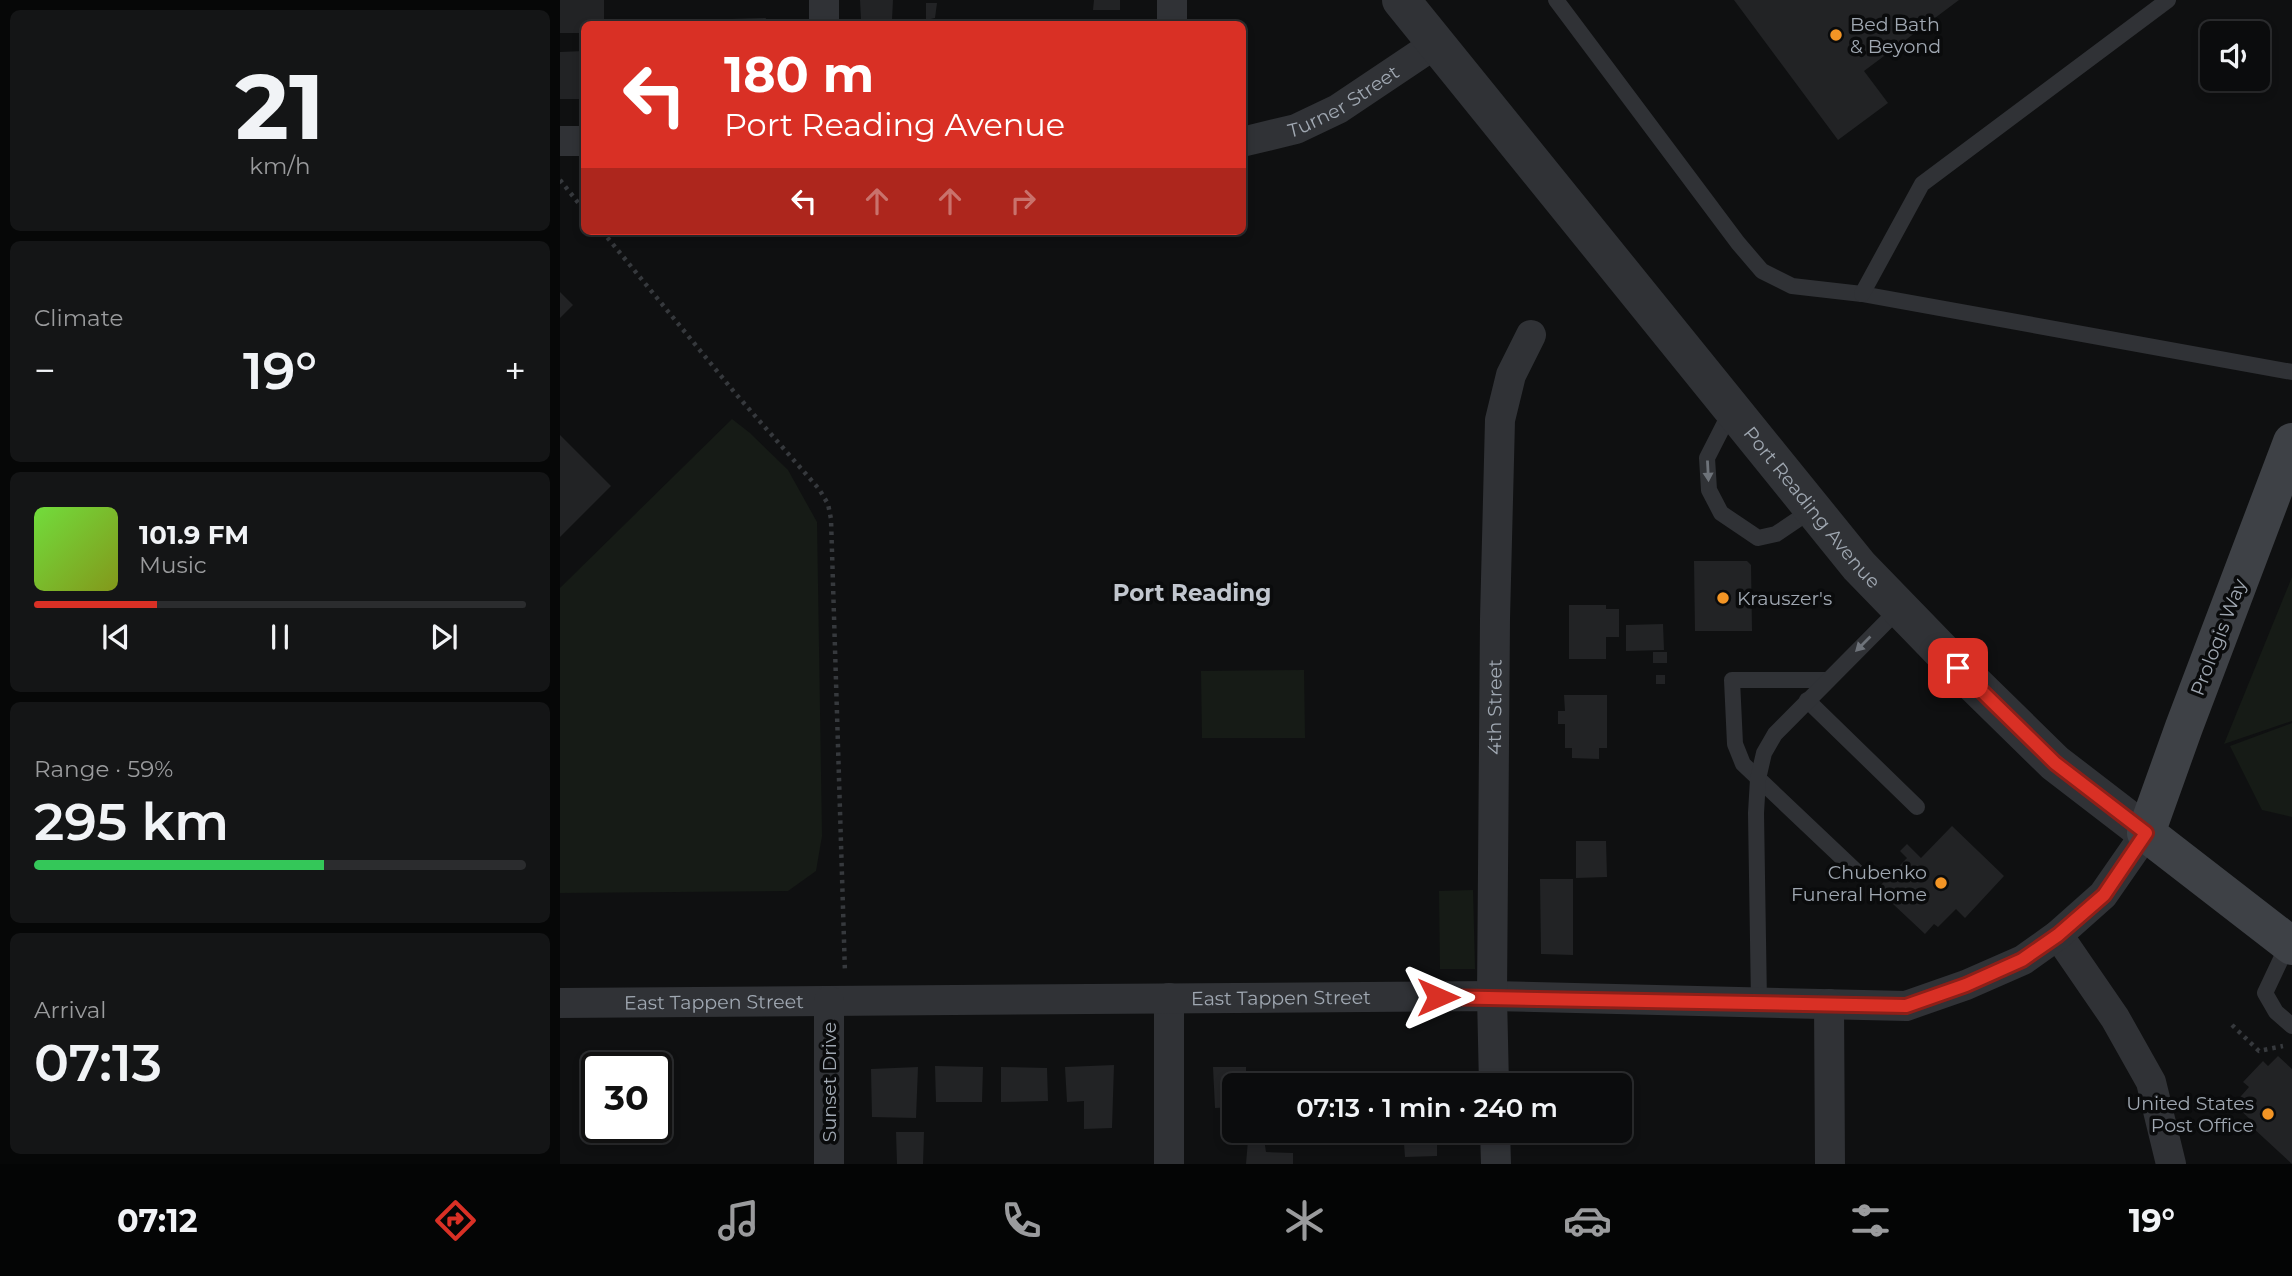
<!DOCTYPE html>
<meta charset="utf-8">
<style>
:root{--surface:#0b0c0d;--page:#141516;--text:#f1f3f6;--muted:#9a9b9d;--line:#2b2c2e;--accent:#d93025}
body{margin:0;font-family:Montserrat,sans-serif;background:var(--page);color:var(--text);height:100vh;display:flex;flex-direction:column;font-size:26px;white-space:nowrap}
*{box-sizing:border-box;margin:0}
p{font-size:23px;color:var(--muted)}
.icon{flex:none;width:38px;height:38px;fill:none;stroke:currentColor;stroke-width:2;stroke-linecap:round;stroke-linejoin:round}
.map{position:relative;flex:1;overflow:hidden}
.details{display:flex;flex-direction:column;gap:10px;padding:10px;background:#060707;width:560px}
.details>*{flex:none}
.hud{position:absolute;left:21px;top:21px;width:665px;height:214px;border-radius:10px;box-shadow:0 4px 10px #0003,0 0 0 2px var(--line);background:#d93025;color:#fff;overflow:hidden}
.buttons{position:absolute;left:1640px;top:21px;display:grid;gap:14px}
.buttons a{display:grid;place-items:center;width:70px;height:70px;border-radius:10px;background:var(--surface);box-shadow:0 4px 10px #0003,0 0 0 2px var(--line);font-size:35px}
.speed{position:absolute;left:21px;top:1052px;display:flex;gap:14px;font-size:35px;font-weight:700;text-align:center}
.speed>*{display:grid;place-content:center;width:91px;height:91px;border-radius:50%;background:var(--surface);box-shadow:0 4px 10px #0003,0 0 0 2px var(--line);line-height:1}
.speed .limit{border:4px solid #111;border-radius:10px;background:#fff;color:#111}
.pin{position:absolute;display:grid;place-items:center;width:60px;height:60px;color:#fff;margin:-30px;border-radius:14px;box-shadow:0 4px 10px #0006}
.me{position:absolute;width:77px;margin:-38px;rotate:90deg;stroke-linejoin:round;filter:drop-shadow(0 0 5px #0008)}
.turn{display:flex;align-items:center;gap:24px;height:147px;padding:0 28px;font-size:32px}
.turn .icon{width:91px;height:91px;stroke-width:2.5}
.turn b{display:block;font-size:49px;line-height:60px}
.lanes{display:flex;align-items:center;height:66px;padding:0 28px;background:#0003;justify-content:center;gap:35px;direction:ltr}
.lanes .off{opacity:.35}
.big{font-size:52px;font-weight:600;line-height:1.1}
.details .card{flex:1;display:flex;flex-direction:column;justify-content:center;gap:10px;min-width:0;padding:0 24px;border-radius:10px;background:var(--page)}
.details .dial{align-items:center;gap:0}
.dial b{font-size:91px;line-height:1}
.song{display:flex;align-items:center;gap:21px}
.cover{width:84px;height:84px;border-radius:10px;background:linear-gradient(135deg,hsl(100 70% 55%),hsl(70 70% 35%))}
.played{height:7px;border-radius:4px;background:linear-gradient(90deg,var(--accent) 25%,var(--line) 25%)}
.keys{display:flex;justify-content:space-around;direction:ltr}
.heat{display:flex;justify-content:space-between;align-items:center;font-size:38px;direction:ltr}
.charge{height:10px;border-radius:5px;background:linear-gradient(90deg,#34c759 59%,var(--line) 0)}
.trip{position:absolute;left:662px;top:1073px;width:410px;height:70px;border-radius:10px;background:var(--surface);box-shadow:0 4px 10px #0003,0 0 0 2px var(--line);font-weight:600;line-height:70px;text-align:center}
.menu{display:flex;height:112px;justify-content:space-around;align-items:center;background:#040505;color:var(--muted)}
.menu .icon{width:49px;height:49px}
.menu .selected{color:var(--accent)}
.menu b{font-size:32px;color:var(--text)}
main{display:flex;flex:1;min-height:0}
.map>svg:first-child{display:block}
</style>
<main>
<section class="details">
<div class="card dial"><b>21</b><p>km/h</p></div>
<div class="card"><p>Climate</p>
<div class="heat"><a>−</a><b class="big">19°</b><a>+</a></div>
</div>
<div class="card">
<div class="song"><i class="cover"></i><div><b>101.9 FM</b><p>Music</p></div></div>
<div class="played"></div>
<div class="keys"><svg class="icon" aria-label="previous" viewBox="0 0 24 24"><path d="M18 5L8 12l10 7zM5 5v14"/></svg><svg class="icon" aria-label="pause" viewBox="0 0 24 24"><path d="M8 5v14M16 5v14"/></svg><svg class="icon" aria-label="next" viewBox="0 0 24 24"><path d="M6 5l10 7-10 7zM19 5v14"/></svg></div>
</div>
<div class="card"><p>Range · 59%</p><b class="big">295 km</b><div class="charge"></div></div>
<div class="card"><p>Arrival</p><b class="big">07:13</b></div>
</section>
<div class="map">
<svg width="1732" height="1164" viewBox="0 0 1732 1164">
<rect width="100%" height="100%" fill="#0f1011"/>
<g fill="#161b16">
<path d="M172 419 190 433 228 470 257 522 262 836 256 871 228 891 0 893V588Z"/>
<path d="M1732 577V721L1664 744Z"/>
<path d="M744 670 745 738H642L641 671Z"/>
<path d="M1732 723V817L1702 810 1670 746Z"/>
<path d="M913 890 915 969H880L879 891Z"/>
</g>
<g fill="#222325">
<path d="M0 0H44V24H24V33H0Z"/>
<path d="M300 0H333L332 20 301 19Z"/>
<path d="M534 0H560V10H533Z"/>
<path d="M1174 0H1399L1304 71 1328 103 1278 140Z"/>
<path d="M366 3H377L375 18 366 20Z"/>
<path d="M206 18 205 24H170V19Z"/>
<path d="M24 51V99H0V52Z"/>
<path d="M0 292 13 305 0 318Z"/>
<path d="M0 435 51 486 0 537Z"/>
<path d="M1134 561H1187L1191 565 1192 631H1135Z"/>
<path d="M1009 605H1046V609H1059V637H1046V659H1009Z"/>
<path d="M1103 624 1104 650 1066 651V625Z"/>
<rect x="1093" y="652" width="14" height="11"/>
<rect x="1096" y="675" width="9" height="9"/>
<path d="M1004 695H1047V748H1039V759L1012 758V748H1005V724H998V711H1005Z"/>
<path d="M1392 826 1444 876 1405 918 1396 909 1378 927 1374 924 1365 934 1317 889 1347 858 1340 851 1347 844 1361 858Z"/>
<path d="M1016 841H1046L1047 877 1016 878Z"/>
<path d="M980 879H1013V955L981 954Z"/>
<path d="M1718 1056 1732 1069V1164L1692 1127 1695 1124 1674 1104 1689 1087 1683 1082 1703 1061 1708 1066Z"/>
<path d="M554 1065 552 1128 524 1129V1101L507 1102 505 1067Z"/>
<path d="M375 1066 423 1067 422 1102H376Z"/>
<path d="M358 1067 356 1118 312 1117 311 1069Z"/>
<path d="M441 1067 487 1068 488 1101 441 1102Z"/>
<path d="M653 1067H686V1085H674V1107L655 1108Z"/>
<path d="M843 1130H877V1156L845 1157Z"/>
<path d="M336 1132H364L363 1164H337Z"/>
<path d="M704 1139 706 1152 733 1153V1164H686L688 1140Z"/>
</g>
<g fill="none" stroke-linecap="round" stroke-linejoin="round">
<g stroke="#36393d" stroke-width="4.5" stroke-dasharray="3.5 5" stroke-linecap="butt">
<path d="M0 180 24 210"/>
<path d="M42 231 175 393 259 489 268 504 271 519 285 973"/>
<path d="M1672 1025 1699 1051 1723 1046"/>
</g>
<g stroke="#303236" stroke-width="16">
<path d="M996 0 1178 243 1202 271 1232 286 1302 294 1732 372"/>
<path d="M1302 294 1362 184 1608 0"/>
<path d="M1172 409 1147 458 1149 490 1161 513 1198 538 1216 534 1253 509"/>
<path d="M1267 680H1172L1175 744 1183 764 1297 872"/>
<path d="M1247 700 1357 807"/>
<path d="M1729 942 1705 993 1716 1012 1732 1026"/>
<path d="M1199 1003 1196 813 1198 779 1204 753 1215 734 1340 608"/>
</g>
<g stroke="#303236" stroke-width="30">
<path d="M612 0V24"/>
<path d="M264 24V0"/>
<path d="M0 141H24"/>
<path id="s1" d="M682 142 736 129 778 109 875 44"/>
<path d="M1498 935 1555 1018 1591 1082 1611 1164"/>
<path d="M609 998V1164"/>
<path id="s2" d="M0 1003 932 996 1346 1006 1406 985 1463 960 1498 935 1543 895 1586 833"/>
<path d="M1269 1004 1270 1164"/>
<path id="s3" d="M934 1085 932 996 935 619 940 420 951 375 971 335"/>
<path d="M935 1130 936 1164"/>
<path d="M269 1164V1001"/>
</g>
<path stroke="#303236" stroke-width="38" id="s4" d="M841 0 1299 566 1398 668 1495 763 1586 833"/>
<path stroke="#3e4146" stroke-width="38" d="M1732 442 1624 727 1586 833 1732 946"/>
</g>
<defs><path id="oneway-solid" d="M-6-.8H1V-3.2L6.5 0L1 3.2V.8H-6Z" transform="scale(1.75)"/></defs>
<g fill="#6e737a">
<use href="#oneway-solid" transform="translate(1148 471) rotate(87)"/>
<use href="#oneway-solid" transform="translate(1303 644) rotate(135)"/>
</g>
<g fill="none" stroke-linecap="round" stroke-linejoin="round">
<g stroke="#8d1f18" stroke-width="18">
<path id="route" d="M878 997 1346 1006 1406 985 1462 960 1498 935 1544 895 1586 833 1495 763 1398 668"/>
</g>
<use href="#route" stroke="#d93025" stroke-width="12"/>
</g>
<g fill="#f39525" stroke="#0a0b0c" stroke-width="2.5">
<circle cx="1276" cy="35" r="7"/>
<circle cx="1163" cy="598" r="7"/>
<circle cx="1381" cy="883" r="7"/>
<circle cx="1708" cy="1114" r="7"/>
</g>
<g text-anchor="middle" stroke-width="7" stroke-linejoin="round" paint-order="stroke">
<g font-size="19" fill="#a0a8b2" stroke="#0a0b0c" text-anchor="start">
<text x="1290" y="31">Bed Bath<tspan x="1290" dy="22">&amp; Beyond</tspan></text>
<text x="1177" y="605">Krauszer's</text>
<text x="1367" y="879" text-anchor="end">Chubenko<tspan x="1367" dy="22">Funeral Home</tspan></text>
<text x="1694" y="1110" text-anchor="end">United States<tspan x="1694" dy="22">Post Office</tspan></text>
</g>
<g font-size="19" fill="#a0a8b2" stroke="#0a0b0c">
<text dy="7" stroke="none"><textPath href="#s1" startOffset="110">Turner Street</textPath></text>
<text dy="7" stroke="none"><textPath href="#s4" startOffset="653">Port Reading Avenue</textPath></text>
<text transform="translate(1658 637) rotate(-69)" y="7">Prologis Way</text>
<text dy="7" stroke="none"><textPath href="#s3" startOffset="378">4th Street</textPath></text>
<text dy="7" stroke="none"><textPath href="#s2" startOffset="721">East Tappen Street</textPath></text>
<text dy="7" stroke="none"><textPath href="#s2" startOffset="154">East Tappen Street</textPath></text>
<text transform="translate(269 1082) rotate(-90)" y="7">Sunset Drive</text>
</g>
<g font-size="23" font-weight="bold" fill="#c1c6ce" stroke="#0a0b0c">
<text x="632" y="601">Port Reading</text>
</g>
</g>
</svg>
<div class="buttons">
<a><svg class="icon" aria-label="sound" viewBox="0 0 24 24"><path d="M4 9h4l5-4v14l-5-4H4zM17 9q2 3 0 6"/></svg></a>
</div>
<div class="speed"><div class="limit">30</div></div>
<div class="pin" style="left:1398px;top:668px;background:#d93025"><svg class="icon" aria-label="arrive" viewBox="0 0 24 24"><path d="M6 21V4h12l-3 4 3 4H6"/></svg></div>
<svg class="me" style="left:878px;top:997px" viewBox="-20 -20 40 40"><path d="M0-17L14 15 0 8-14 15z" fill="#d93025" stroke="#fff" stroke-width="4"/></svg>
<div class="trip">07:13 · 1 min · 240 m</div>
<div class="hud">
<div class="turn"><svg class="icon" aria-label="left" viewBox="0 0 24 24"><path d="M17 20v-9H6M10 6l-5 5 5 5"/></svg><div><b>180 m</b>Port Reading Avenue</div></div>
<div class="lanes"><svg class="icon" aria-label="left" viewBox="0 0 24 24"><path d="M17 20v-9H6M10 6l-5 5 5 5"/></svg><svg class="icon off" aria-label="ahead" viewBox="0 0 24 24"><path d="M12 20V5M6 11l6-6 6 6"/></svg><svg class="icon off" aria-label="ahead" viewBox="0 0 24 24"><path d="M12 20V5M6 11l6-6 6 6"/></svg><svg class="icon off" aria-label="right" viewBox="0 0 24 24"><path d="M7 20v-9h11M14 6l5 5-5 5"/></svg></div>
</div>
</div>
</main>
<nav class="menu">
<b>07:12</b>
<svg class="icon selected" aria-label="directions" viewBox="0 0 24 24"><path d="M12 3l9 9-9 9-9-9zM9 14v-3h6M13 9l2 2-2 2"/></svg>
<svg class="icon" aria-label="music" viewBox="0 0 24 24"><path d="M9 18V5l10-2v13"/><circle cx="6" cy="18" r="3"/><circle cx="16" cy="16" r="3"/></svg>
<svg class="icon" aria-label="phone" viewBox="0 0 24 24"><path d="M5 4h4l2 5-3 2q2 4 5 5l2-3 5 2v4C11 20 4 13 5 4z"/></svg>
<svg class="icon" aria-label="climate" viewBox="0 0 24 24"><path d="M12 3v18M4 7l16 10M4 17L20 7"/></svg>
<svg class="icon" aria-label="car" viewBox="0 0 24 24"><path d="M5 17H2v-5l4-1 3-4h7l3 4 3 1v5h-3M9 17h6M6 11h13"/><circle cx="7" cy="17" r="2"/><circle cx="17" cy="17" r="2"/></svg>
<svg class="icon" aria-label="filters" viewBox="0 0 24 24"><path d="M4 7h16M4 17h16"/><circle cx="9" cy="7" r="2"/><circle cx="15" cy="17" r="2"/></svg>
<b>19°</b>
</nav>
